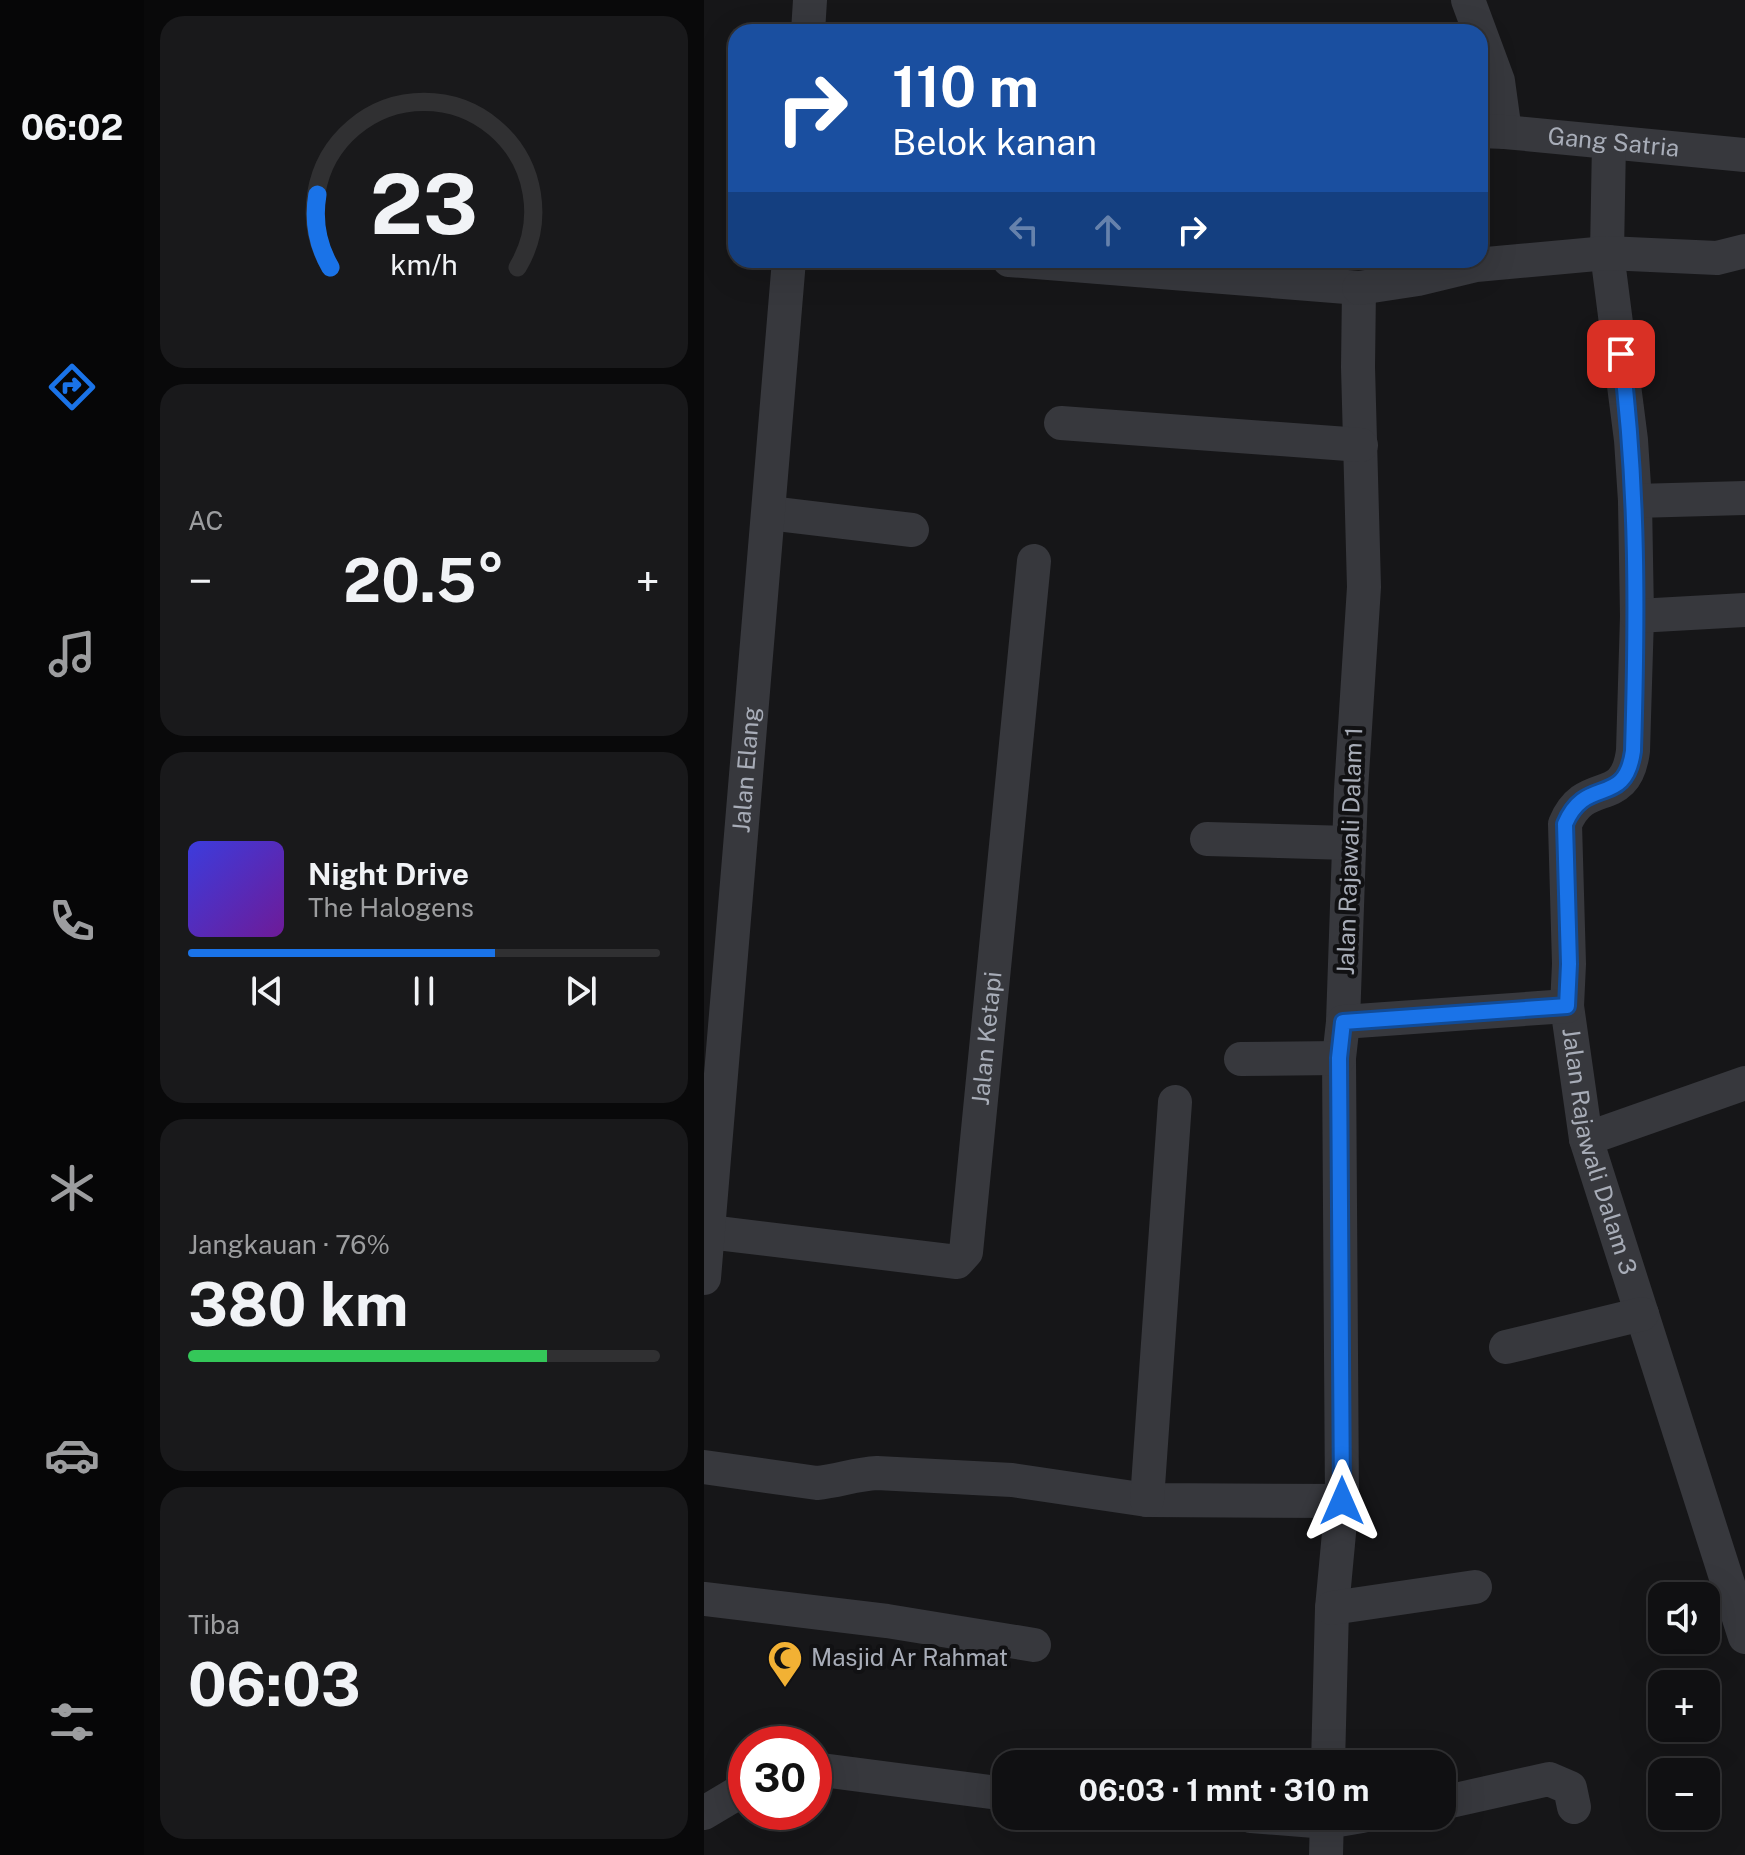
<!DOCTYPE html>
<html lang="id">
<meta charset="utf-8">
<style>
:root{--surface:#101012;--page:#19191b;--text:#f1f3f6;--muted:#9c9d9f;--line:#303032;--accent:#1a73e8}
body{margin:0;font-family:"Public Sans",sans-serif;background:var(--page);color:var(--text);height:100vh;display:flex;flex-direction:column;font-size:30px;white-space:nowrap}
*{box-sizing:border-box;margin:0}
p{font-size:26px;color:var(--muted)}
.icon{flex:none;width:44px;height:44px;fill:none;stroke:currentColor;stroke-width:2;stroke-linecap:round;stroke-linejoin:round}
.map{position:relative;flex:1;overflow:hidden}
.sheet{display:flex;flex-direction:column;gap:16px;padding:16px;background:#09090a;width:560px}
.sheet>*{flex:none}
.banner{position:absolute;left:24px;top:24px;width:760px;height:244px;border-radius:24px;box-shadow:0 8px 32px #0002,0 0 0 2px var(--line);background:#1a4fa0;color:#fff;overflow:hidden}
.controls{position:absolute;left:944px;top:1582px;display:grid;gap:16px}
.controls a{display:grid;place-items:center;width:72px;height:72px;border-radius:16px;background:var(--surface);box-shadow:0 8px 32px #0002,0 0 0 2px var(--line);font-size:40px}
.speed{position:absolute;left:24px;top:1726px;display:flex;gap:16px;font-size:40px;font-weight:700;text-align:center}
.speed>*{display:grid;place-content:center;width:104px;height:104px;border-radius:50%;background:var(--surface);box-shadow:0 8px 32px #0002,0 0 0 2px var(--line);line-height:1}
.speed .limit{border:12px solid #d22;background:#fff;color:#111}
.pin{position:absolute;display:grid;place-items:center;width:68px;height:68px;color:#fff;margin:-34px;border-radius:16px;box-shadow:0 4px 12px #0006}
.me{position:absolute;width:88px;margin:-44px;rotate:0deg;stroke-linejoin:round;filter:drop-shadow(0 0 6px #0008)}
.turn{display:flex;align-items:center;gap:28px;height:168px;padding:0 32px;font-size:36px}
.turn .icon{width:104px;height:104px;stroke-width:2.5}
.turn b{display:block;font-size:56px;line-height:68px}
.lanes{display:flex;align-items:center;height:76px;padding:0 32px;background:#0003;justify-content:center;gap:40px;direction:ltr}
.lanes .off{opacity:.35}
.big{font-size:60px;font-weight:700;line-height:1.1}
.sheet .card{flex:1;display:flex;flex-direction:column;justify-content:center;gap:12px;min-width:0;padding:0 28px;border-radius:24px;background:var(--page)}
.sheet .dial{align-items:center;gap:0}
.dial svg{height:208px;overflow:visible;fill:none;stroke:var(--line);stroke-width:7;stroke-linecap:round;text-anchor:middle}
.dial text{fill:var(--text);stroke:none}
.song{display:flex;align-items:center;gap:24px}
.cover{width:96px;height:96px;border-radius:12px;background:linear-gradient(135deg,hsl(240 70% 55%),hsl(280 70% 35%))}
.played{height:8px;border-radius:4px;background:linear-gradient(90deg,var(--accent) 65%,var(--line) 65%)}
.keys{display:flex;justify-content:space-around;direction:ltr}
.heat{display:flex;justify-content:space-between;align-items:center;font-size:44px;direction:ltr}
.charge{height:12px;border-radius:6px;background:linear-gradient(90deg,#34c759 76%,var(--line) 0)}
.trip{position:absolute;left:288px;top:1750px;width:464px;height:80px;border-radius:24px;background:var(--surface);box-shadow:0 8px 32px #0002,0 0 0 2px var(--line);font-weight:700;line-height:80px;text-align:center}
main{display:flex;flex:1;min-height:0}
.dock{display:flex;flex-direction:column;width:144px;justify-content:space-around;align-items:center;background:#060607;color:var(--muted)}
.dock .icon{width:56px;height:56px}
.dock .active{color:var(--accent)}
.dock b{font-size:36px;color:var(--text)}
.map>svg:first-child{display:block}
</style>
<main>
<nav class="dock">
<b>06:02</b>
<svg class="icon active" aria-label="directions" viewBox="0 0 24 24"><path d="M12 3l9 9-9 9-9-9zM9 14v-3h6M13 9l2 2-2 2"/></svg>
<svg class="icon" aria-label="music" viewBox="0 0 24 24"><path d="M9 18V5l10-2v13"/><circle cx="6" cy="18" r="3"/><circle cx="16" cy="16" r="3"/></svg>
<svg class="icon" aria-label="phone" viewBox="0 0 24 24"><path d="M5 4h4l2 5-3 2q2 4 5 5l2-3 5 2v4C11 20 4 13 5 4z"/></svg>
<svg class="icon" aria-label="climate" viewBox="0 0 24 24"><path d="M12 3v18M4 7l16 10M4 17L20 7"/></svg>
<svg class="icon" aria-label="car" viewBox="0 0 24 24"><path d="M5 17H2v-5l4-1 3-4h7l3 4 3 1v5h-3M9 17h6M6 11h13"/><circle cx="7" cy="17" r="2"/><circle cx="17" cy="17" r="2"/></svg>
<svg class="icon" aria-label="filters" viewBox="0 0 24 24"><path d="M4 7h16M4 17h16"/><circle cx="9" cy="7" r="2"/><circle cx="15" cy="17" r="2"/></svg>
</nav>
<section class="sheet">
<div class="card dial"><svg viewBox="0 0 100 80">
<path d="M14 69A42 42 0 1 1 86 69"/>
<path d="M14 69A42 42 0 0 1 9 41" stroke="#1a73e8"/>
<text x="50" y="56" font-size="32" font-weight="700">23</text>
<text x="50" y="72" font-size="11">km/h</text>
</svg></div>
<div class="card"><p>AC</p>
<div class="heat"><a>−</a><b class="big">20.5°</b><a>+</a></div>
</div>
<div class="card">
<div class="song"><i class="cover"></i><div><b>Night Drive</b><p>The Halogens</p></div></div>
<div class="played"></div>
<div class="keys"><svg class="icon" aria-label="previous" viewBox="0 0 24 24"><path d="M18 5L8 12l10 7zM5 5v14"/></svg><svg class="icon" aria-label="pause" viewBox="0 0 24 24"><path d="M8 5v14M16 5v14"/></svg><svg class="icon" aria-label="next" viewBox="0 0 24 24"><path d="M6 5l10 7-10 7zM19 5v14"/></svg></div>
</div>
<div class="card"><p>Jangkauan · 76%</p><b class="big">380 km</b><div class="charge"></div></div>
<div class="card"><p>Tiba</p><b class="big">06:03</b></div>
</section>
<div class="map">
<svg width="1041" height="1855" viewBox="0 0 1041 1855">
<rect width="100%" height="100%" fill="#161618"/>
<g fill="none" stroke-linecap="round" stroke-linejoin="round">
<g stroke="#37383d" stroke-width="34">
<path d="M764 0 794 81 801 132"/>
<path d="M104 32 106 0"/>
<path id="s1" d="M776 131 801 132 1041 155"/>
<path id="s2" d="M905 142 903 253 927 440 931 501 933 616 929 751C921 810 882 774 861 824L865 964 863 1006 882 1139 1041 1637"/>
<path d="M305 260 655 288 654 367 660 587 647 790 639 1022 635 1058 638 1501 628 1608 624 1764"/>
<path d="M655 288 714 279 772 265 903 253 1013 258 1041 251"/>
<path d="M357 423 657 445"/>
<path d="M931 501 1041 498"/>
<path d="M65 513 208 530"/>
<path d="M933 616 1041 610"/>
<path d="M503 839 645 843"/>
<path d="M639 1022 863 1006"/>
<path d="M537 1059 635 1058"/>
<path d="M882 1139 1041 1083"/>
<path id="s3" d="M5 1232 253 1262 262 1252 330 561"/>
<path id="s4" d="M0 1278 85 260"/>
<path d="M802 1347 938 1314"/>
<path d="M0 1467 113 1483C134 1481 152 1474 173 1473L308 1480 443 1500 638 1501"/>
<path d="M443 1500 471 1102"/>
<path d="M0 1599 183 1621 330 1645"/>
<path d="M628 1608 771 1587"/>
<path d="M110 1769 302 1794"/>
<path d="M738 1803 845 1779 866 1788 870 1807"/>
<path d="M0 1813 42 1788"/>
<path d="M547 1816 623 1822 658 1816"/>
<path d="M622 1855 623 1816"/>
</g>
</g>
<g fill="none" stroke-linecap="round" stroke-linejoin="round">
<g stroke="#114b97" stroke-width="20">
<path id="route" d="M638 1501 635 1058 639 1022 863 1006 865 964 861 824C882 774 921 809 929 751 933 617 934 487 917 354"/>
</g>
<use href="#route" stroke="#1a73e8" stroke-width="14"/>
</g>
<defs>
<g id="mosque-pin" transform="scale(1.8)"><path d="M0 17L-7.5 6A9.5 9.5 0 1 1 7.5 6Z" fill="#f2b134" stroke="#111113"/><path d="M3.5-4.9A6 6 0 1 0 3.5 4.9A5 5 0 1 1 3.5-4.9Z" fill="#111"/></g>
</defs>
<g fill-rule="evenodd">
<use href="#mosque-pin" x="81" y="1658"/>
</g>
<g text-anchor="middle" stroke-width="8" stroke-linejoin="round" paint-order="stroke">
<g font-size="24" fill="#a8adb8" stroke="#111113">
<text dy="8" stroke="none"><textPath href="#s1" startOffset="134">Gang Satria</textPath></text>
<text dy="8" stroke="none"><textPath href="#s4" startOffset="510">Jalan Elang</textPath></text>
<text transform="translate(646 851) rotate(-88)" y="8">Jalan Rajawali Dalam 1</text>
<text dy="8" stroke="none"><textPath href="#s3" startOffset="478">Jalan Ketapi</textPath></text>
<text dy="8" stroke="none"><textPath href="#s2" startOffset="1048">Jalan Rajawali Dalam 3</textPath></text>
</g>
<g font-size="24" fill="#a8adb8" stroke="#111113" text-anchor="start">
<text x="107" y="1666">Masjid Ar Rahmat</text>
</g>
</g>
</svg>
<div class="controls">
<a><svg class="icon" aria-label="sound" viewBox="0 0 24 24"><path d="M4 9h4l5-4v14l-5-4H4zM17 9q2 3 0 6"/></svg></a>
<a>+</a>
<a>−</a>
</div>
<div class="speed"><div class="limit">30</div></div>
<div class="pin" style="left:917px;top:354px;background:#d93025"><svg class="icon" aria-label="arrive" viewBox="0 0 24 24"><path d="M6 21V4h12l-3 4 3 4H6"/></svg></div>
<svg class="me" style="left:638px;top:1501px" viewBox="-20 -20 40 40"><path d="M0-17L14 15 0 8-14 15z" fill="#1a73e8" stroke="#fff" stroke-width="4"/></svg>
<div class="trip">06:03 · 1 mnt · 310 m</div>
<div class="banner">
<div class="turn"><svg class="icon" aria-label="right" viewBox="0 0 24 24"><path d="M7 20v-9h11M14 6l5 5-5 5"/></svg><div><b>110 m</b>Belok kanan</div></div>
<div class="lanes"><svg class="icon off" aria-label="left" viewBox="0 0 24 24"><path d="M17 20v-9H6M10 6l-5 5 5 5"/></svg><svg class="icon off" aria-label="ahead" viewBox="0 0 24 24"><path d="M12 20V5M6 11l6-6 6 6"/></svg><svg class="icon" aria-label="right" viewBox="0 0 24 24"><path d="M7 20v-9h11M14 6l5 5-5 5"/></svg></div>
</div>
</div>
</main>
